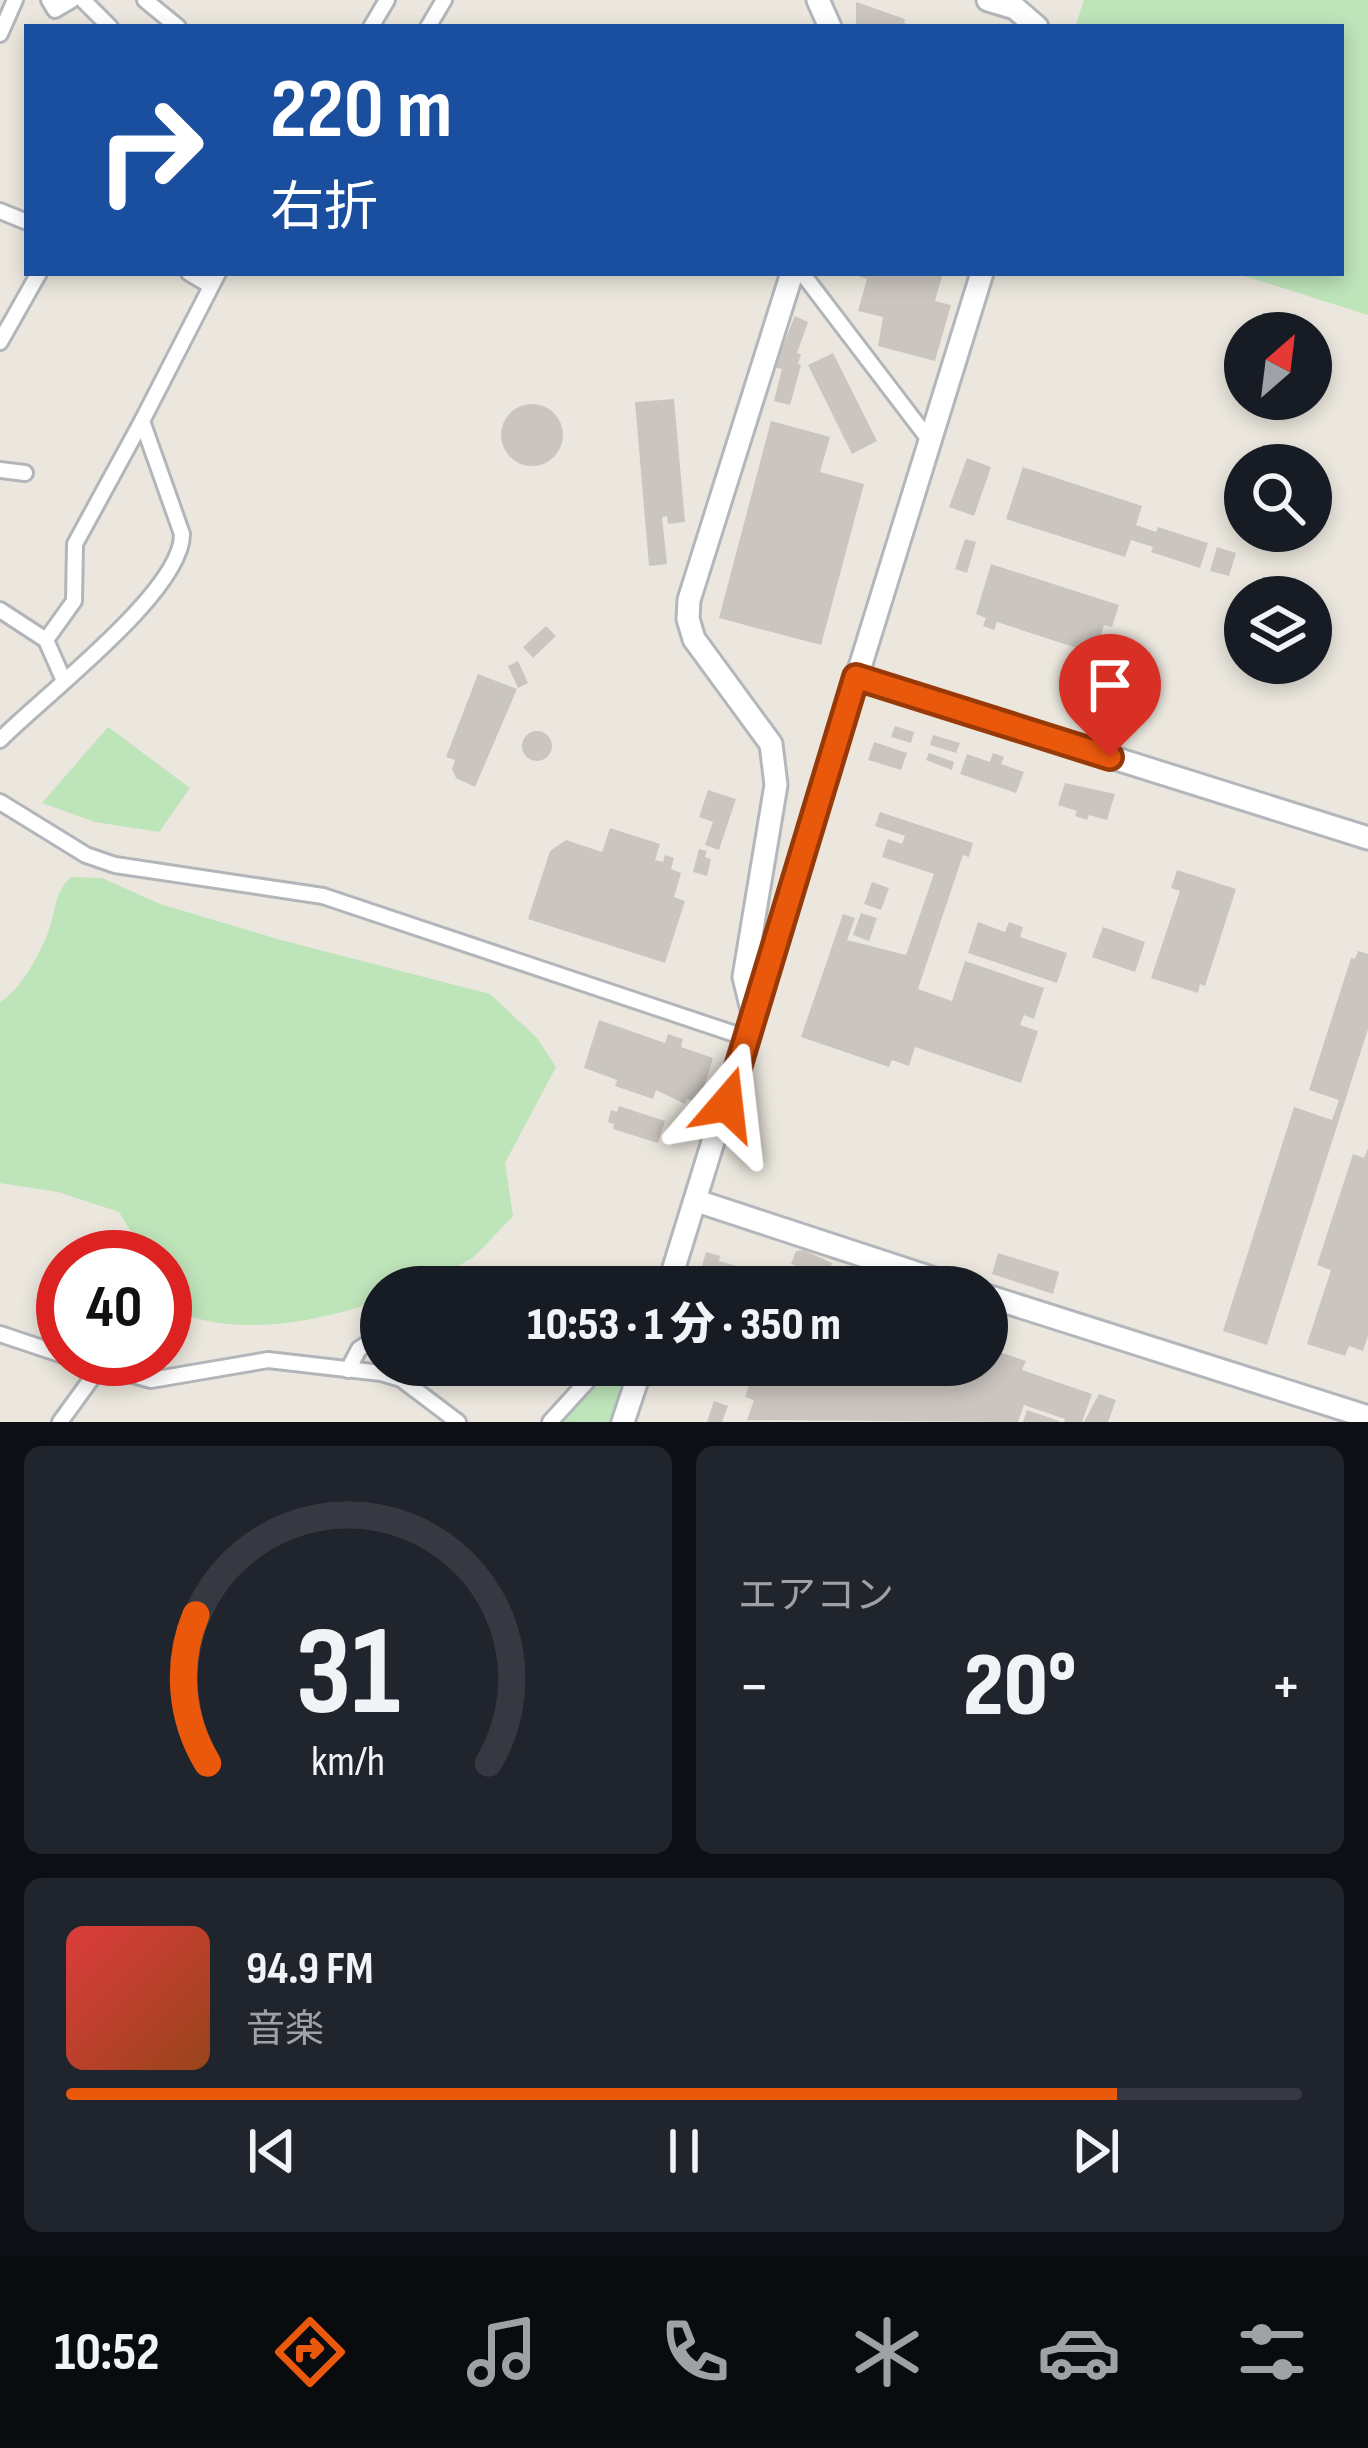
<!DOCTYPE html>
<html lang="ja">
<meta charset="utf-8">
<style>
:root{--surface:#171b24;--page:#20242c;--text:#f1f3f6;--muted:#9ea1a6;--line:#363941;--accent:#ea580c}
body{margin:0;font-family:"Sofia Sans Condensed","Noto Sans JP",sans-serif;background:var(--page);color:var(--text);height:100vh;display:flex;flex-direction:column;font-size:45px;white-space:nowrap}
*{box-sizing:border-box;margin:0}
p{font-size:39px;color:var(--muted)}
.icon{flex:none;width:66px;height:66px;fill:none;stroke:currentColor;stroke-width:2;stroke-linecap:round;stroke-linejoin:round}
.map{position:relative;height:1422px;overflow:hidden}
.panel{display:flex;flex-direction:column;gap:24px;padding:24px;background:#0d0f14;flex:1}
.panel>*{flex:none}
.hud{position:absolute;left:24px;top:24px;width:1320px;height:252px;border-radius:0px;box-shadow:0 6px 18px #0003;background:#1a4fa0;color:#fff;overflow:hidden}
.needle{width:78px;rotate:28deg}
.controls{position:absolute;left:1224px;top:312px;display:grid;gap:24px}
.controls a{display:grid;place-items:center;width:108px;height:108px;border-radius:50%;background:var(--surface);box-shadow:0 6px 18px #0003;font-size:60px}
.speed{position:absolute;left:36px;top:1230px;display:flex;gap:24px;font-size:60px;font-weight:700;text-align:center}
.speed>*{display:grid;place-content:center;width:156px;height:156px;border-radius:50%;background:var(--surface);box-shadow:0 6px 18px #0003;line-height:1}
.speed .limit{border:18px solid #d22;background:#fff;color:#111}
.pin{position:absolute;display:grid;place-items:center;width:102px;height:102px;color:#fff;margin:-123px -51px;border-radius:50% 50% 50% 0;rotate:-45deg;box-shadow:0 0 12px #0007}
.pin .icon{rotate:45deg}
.me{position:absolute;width:132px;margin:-66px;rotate:17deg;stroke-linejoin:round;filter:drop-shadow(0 0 9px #0008)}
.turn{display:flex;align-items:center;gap:42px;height:252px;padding:0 48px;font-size:54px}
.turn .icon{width:156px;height:156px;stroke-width:2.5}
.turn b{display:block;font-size:84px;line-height:102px}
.big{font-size:90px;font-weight:800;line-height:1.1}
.panel .card{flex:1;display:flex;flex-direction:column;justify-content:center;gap:18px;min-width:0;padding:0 42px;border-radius:18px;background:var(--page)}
.panel .dial{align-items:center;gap:0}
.dial svg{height:312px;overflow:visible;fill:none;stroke:var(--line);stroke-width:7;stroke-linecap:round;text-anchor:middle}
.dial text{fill:var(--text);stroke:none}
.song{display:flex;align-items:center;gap:36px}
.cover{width:144px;height:144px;border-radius:18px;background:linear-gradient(135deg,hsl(0 70% 55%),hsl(20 70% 35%))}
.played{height:12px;border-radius:6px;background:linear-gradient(90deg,var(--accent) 85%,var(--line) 85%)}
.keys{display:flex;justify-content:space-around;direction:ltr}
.heat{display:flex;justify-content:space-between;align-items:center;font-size:66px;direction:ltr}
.panel .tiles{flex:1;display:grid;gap:24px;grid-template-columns:1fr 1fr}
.card:last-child{grid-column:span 2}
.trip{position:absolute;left:360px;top:1266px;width:648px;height:120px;border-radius:60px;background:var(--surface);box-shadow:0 6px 18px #0003;font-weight:800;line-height:120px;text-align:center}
.menu{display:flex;height:192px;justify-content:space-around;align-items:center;background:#090b0e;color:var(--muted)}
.menu .icon{width:84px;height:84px}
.menu .current{color:var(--accent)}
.menu b{font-size:54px;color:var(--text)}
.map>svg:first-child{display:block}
</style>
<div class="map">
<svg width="1368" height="1422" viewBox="0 0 1368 1422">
<rect width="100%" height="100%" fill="#ebe7de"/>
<g fill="#bee4ba">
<path d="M1084 0H1368V315L1235 273H1341V27H1075Z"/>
<path d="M108 727 190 788 159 832 95 822 42 803Z"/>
<path d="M71 877 102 878 160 904 281 940 490 994 537 1038 556 1067 505 1163 513 1216 474 1257 421 1287H381V1300C315 1323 231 1339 165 1307V1257H146L119 1212 58 1192 0 1183V1002C20 991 41 952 49 930 56 910 54 893 71 877Z"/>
<path d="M609 1365H628L610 1422H556Z"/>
</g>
<g fill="#cbc5c0">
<path d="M856 2 905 19 904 23 914 27H856Z"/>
<path d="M850 273H943L935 301 951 305 935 361 878 346 883 317 858 311 867 279Z"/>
<path d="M795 316 808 322 797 353 801 354 798 364 801 365 790 405 774 401 782 369 774 367Z"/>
<path d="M833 353 877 441 852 454 808 365Z"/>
<path d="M674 399 685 522 668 524 667 516 662 517 667 564 649 566 635 402Z"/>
<circle cx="532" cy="435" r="31"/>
<path d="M771 421 830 437 820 472 864 484 821 645 719 618Z"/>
<path d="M967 458 991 467 974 516 949 507Z"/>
<path d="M1023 467 1142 506 1136 525 1156 532 1158 527 1208 543 1200 568 1151 552 1153 547 1131 540 1125 557 1006 519Z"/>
<path d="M965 539 976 542 967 573 955 569Z"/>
<path d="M1217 547 1236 553 1229 576 1210 571Z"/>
<path d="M991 564 1119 605 1112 627 1104 625 1095 654 997 622 994 630 983 626 986 618 976 614Z"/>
<path d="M546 626 556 636 533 658 523 647Z"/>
<path d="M518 661 528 683 518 688 508 666Z"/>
<path d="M478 674 517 689 475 787 456 778 452 769 455 760 446 757Z"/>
<path d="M895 726 914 732 911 743 891 737Z"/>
<circle cx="537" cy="746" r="15"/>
<path d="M933 735 960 743 956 753 930 745Z"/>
<path d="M874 742 907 753 901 770 868 760Z"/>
<path d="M929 753 954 762 952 770 926 760Z"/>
<path d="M993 753 1004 757 1001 764 1024 772 1016 793 960 774 967 754 990 762Z"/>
<path d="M1065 783 1115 794 1107 820 1089 815 1087 820 1075 816 1077 811 1058 805Z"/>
<path d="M708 790 736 799 719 850 705 845 713 822 699 817Z"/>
<path d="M880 812 973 843 969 857 963 855 918 989 952 1001 965 961 1044 988 1034 1019 1024 1015 1020 1025 1038 1031 1021 1083 915 1047 909 1066 892 1060 889 1067 801 1037 843 914 855 918 847 940 906 955 934 874 882 857 888 839 902 844 905 836 875 826Z"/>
<path d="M610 828 660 844 655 860 663 862 665 855 674 858 671 869 681 873 674 897 685 901 665 963 528 919 550 851 566 840 602 852Z"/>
<path d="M699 849 707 851 705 857 711 859 707 876 693 872Z"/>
<path d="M1177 870 1236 889 1205 986 1200 984 1198 993 1151 978 1180 891 1171 888Z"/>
<path d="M872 882 889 888 881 910 864 904Z"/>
<path d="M861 913 877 918 869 941 853 935Z"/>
<path d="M978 922 1005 932 1009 922 1023 927 1020 937 1067 953 1057 983 968 953Z"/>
<path d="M1103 927 1145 942 1135 972 1092 957Z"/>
<path d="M1358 951 1368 954V1029L1267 1345 1223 1331 1294 1107 1332 1120 1339 1100 1309 1090 1351 958 1355 959Z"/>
<path d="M599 1020 665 1043 668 1034 683 1039 681 1047 713 1058 699 1103 687 1099 685 1104 656 1090 653 1099 615 1086 617 1080 584 1068Z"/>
<path d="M619 1106 665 1121 658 1143 613 1129 614 1124 608 1122 611 1110 617 1112Z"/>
<path d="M1368 1148V1336L1363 1351 1349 1346 1345 1356 1307 1344 1331 1270 1317 1265 1353 1154 1364 1158Z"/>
<path d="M804 1250 832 1263 827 1277 791 1264 796 1251Z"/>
<path d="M706 1252 720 1256 719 1261 751 1270 745 1287H696Z"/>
<path d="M998 1253 1059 1272 1053 1294 992 1274Z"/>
<path d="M987 1348 1026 1361 1022 1370 1092 1394 1082 1422H1064L1065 1419 1024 1405 1018 1422 747 1420 754 1400 745 1397 756 1365H987Z"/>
<path d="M1099 1394 1116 1400 1108 1422H1084Z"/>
<path d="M714 1401 728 1406 722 1422H707Z"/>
<path d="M1027 1410 1059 1421V1422H1023Z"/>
</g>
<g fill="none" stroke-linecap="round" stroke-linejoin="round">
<g stroke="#b2b6ba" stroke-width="20">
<g id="street">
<path d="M49 0 55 10 72 0"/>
<path d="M83 0 110 27"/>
<path d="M145 0 178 27"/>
<path d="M371 27 387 0"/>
<path d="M428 27 444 0"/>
<path d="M0 34 15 0"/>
<path d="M0 211 27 222"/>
<path d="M189 273 211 286"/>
<path d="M802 273 930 441"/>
<path d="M0 342 39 273"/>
<path d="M0 470 25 473"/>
<path d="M0 610 46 640 74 601 75 544 142 421"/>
<path d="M46 640 64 681"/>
<path d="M0 740C42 697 183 591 182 534L142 421 218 273"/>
<path d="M0 802 86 855 115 865 323 896 747 1038"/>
<path d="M0 1334 63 1355"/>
<path d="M75 1359 151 1380 268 1360 381 1373 401 1379 458 1422"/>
<path d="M348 1370 359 1349 381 1335"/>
<path d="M60 1422 100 1367"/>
<path d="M550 1422 602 1365"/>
</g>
</g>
<g stroke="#b3b7bc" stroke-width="27">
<g id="secondary">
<path d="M818 0 830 27"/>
<path d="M988 0 1015 8 1037 27"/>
<path d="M856 677 1368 838"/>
<path d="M754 1018 744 977 776 785 771 744 694 639 688 619 689 600 792 273"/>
<path d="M697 1201 959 1287"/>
<path d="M668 1287 982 273"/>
<path d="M987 1296 1368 1417"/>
<path d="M623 1422 642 1365"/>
</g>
</g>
<use href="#street" stroke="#fff" stroke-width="14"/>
<use href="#secondary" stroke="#fff" stroke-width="21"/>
</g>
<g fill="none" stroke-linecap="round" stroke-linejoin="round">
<g stroke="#983908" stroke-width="30">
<path id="route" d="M727 1104 856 677 1110 757"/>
</g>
<use href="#route" stroke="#ea580c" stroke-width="21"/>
</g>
</svg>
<div class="controls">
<a><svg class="needle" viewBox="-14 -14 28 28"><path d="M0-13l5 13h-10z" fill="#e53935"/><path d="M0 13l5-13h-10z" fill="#9ea1a6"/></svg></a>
<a><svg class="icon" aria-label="search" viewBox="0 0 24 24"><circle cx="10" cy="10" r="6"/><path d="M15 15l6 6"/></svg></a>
<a><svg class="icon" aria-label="layers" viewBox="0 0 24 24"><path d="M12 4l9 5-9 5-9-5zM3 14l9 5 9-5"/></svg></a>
</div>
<div class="speed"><div class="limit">40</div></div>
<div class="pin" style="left:1110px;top:757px;background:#d93025"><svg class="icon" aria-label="arrive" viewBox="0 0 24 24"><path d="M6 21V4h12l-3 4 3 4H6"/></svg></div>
<svg class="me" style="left:727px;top:1104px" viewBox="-20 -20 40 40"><path d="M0-17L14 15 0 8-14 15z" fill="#ea580c" stroke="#fff" stroke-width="4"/></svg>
<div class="trip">10:53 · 1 分 · 350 m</div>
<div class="hud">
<div class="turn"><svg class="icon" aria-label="right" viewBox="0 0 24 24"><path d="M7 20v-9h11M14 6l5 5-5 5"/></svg><div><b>220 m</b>右折</div></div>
</div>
</div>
<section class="panel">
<div class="tiles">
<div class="card dial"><svg viewBox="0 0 100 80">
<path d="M14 69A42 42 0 1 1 86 69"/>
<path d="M14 69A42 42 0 0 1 11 31" stroke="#ea580c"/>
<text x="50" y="56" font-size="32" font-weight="700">31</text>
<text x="50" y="72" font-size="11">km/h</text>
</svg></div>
<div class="card"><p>エアコン</p>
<div class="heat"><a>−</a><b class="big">20°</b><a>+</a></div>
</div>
<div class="card">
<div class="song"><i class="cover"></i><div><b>94.9 FM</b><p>音楽</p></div></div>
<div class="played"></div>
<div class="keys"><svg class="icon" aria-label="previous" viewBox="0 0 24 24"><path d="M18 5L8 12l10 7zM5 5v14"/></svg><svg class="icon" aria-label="pause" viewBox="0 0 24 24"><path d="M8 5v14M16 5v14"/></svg><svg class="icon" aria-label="next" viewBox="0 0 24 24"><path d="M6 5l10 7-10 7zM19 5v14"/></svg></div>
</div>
</div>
</section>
<nav class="menu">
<b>10:52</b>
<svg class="icon current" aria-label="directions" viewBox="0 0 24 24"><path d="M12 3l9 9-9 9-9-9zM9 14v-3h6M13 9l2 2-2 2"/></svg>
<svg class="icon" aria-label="music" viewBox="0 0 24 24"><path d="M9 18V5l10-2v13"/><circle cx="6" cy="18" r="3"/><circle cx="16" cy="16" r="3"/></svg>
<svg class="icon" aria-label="phone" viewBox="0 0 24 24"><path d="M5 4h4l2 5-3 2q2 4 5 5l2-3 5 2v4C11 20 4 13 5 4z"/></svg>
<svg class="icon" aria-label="climate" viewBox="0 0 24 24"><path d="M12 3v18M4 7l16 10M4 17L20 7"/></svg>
<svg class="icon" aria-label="car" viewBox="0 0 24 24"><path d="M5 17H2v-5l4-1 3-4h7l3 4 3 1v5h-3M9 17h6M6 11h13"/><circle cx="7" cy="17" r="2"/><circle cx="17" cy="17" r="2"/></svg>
<svg class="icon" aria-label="filters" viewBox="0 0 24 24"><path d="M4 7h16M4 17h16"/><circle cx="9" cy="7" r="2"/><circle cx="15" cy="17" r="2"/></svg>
</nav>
